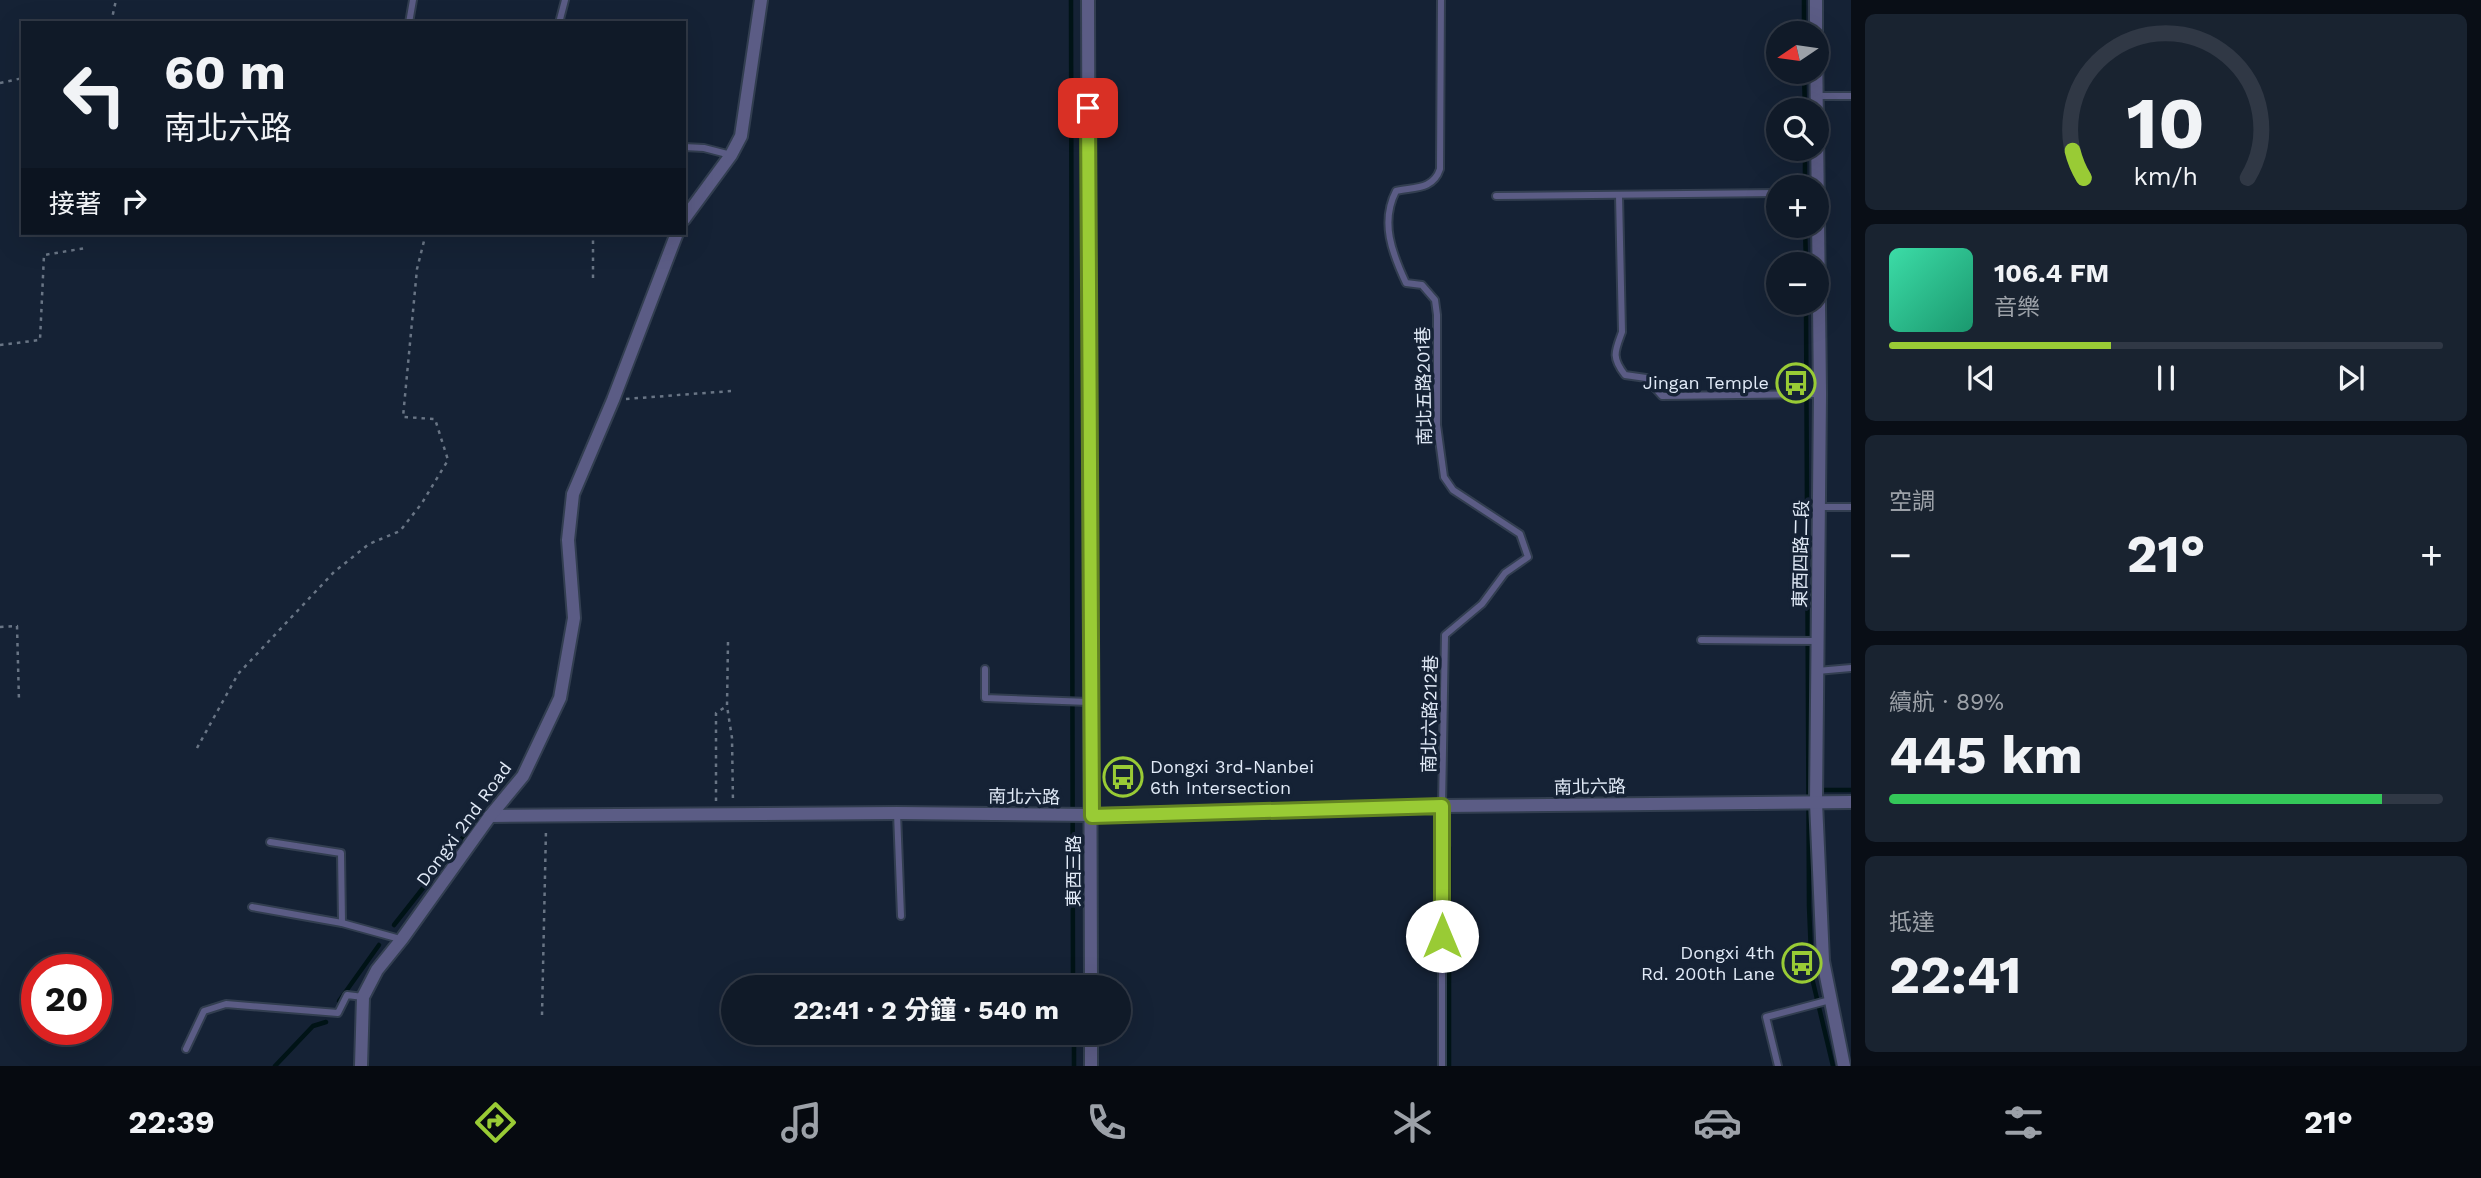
<!DOCTYPE html>
<html lang="zh-TW">
<meta charset="utf-8">
<style>
:root{--surface:#101a28;--page:#192330;--text:#f1f3f6;--muted:#9ca1a8;--line:#303845;--accent:#99cb35}
body{margin:0;font-family:"Work Sans","Noto Sans TC",sans-serif;background:var(--page);color:var(--text);height:100vh;display:flex;flex-direction:column;font-size:26px;white-space:nowrap}
*{box-sizing:border-box;margin:0}
p{font-size:23px;color:var(--muted)}
.icon{flex:none;width:38px;height:38px;fill:none;stroke:currentColor;stroke-width:2;stroke-linecap:round;stroke-linejoin:round}
.map{position:relative;flex:1;overflow:hidden}
.drawer{display:flex;flex-direction:column;gap:14px;padding:14px;background:#090e16;width:630px}
.drawer>*{flex:none}
.banner{position:absolute;left:21px;top:21px;width:665px;height:214px;border-radius:0px;box-shadow:0 7px 28px #0002,0 0 0 2px var(--line);background:#101a28;color:var(--text);overflow:hidden}
.needle{width:46px;rotate:257deg}
.buttons{position:absolute;left:1766px;top:21px;display:grid;gap:14px}
.buttons a{display:grid;place-items:center;width:63px;height:63px;border-radius:50%;background:var(--surface);box-shadow:0 7px 28px #0002,0 0 0 2px var(--line);font-size:35px}
.speed{position:absolute;left:21px;top:954px;display:flex;gap:14px;font-size:35px;font-weight:700;text-align:center}
.speed>*{display:grid;place-content:center;width:91px;height:91px;border-radius:50%;background:var(--surface);box-shadow:0 7px 28px #0002,0 0 0 2px var(--line);line-height:1}
.speed .limit{border:10px solid #d22;background:#fff;color:#111}
.pin{position:absolute;display:grid;place-items:center;width:60px;height:60px;color:#fff;margin:-30px;border-radius:14px;box-shadow:0 4px 10px #0006}
.me{position:absolute;width:77px;margin:-38px;rotate:0deg;stroke-linejoin:round;filter:drop-shadow(0 0 5px #0008)}
.turn{display:flex;align-items:center;gap:24px;height:147px;padding:0 28px;font-size:32px}
.turn .icon{width:91px;height:91px;stroke-width:2.5}
.turn b{display:block;font-size:49px;line-height:60px}
.then{display:flex;align-items:center;height:66px;padding:0 28px;background:#0003;gap:14px;font-size:26px}
.big{font-size:52px;font-weight:700;line-height:1.1}
.drawer .widget{flex:1;display:flex;flex-direction:column;justify-content:center;gap:10px;min-width:0;padding:0 24px;border-radius:10px;background:var(--page)}
.drawer .dial{align-items:center;gap:0}
.dial svg{height:182px;overflow:visible;fill:none;stroke:var(--line);stroke-width:7;stroke-linecap:round;text-anchor:middle}
.dial text{fill:var(--text);stroke:none}
.song{display:flex;align-items:center;gap:21px}
.cover{width:84px;height:84px;border-radius:10px;background:linear-gradient(135deg,hsl(160 70% 55%),hsl(160 70% 35%))}
.played{height:7px;border-radius:4px;background:linear-gradient(90deg,var(--accent) 40%,var(--line) 40%)}
.keys{display:flex;justify-content:space-around;direction:ltr}
.heat{display:flex;justify-content:space-between;align-items:center;font-size:38px;direction:ltr}
.charge{height:10px;border-radius:5px;background:linear-gradient(90deg,#34c759 89%,var(--line) 0)}
.trip{position:absolute;left:721px;top:975px;width:410px;height:70px;border-radius:35px;background:var(--surface);box-shadow:0 7px 28px #0002,0 0 0 2px var(--line);font-weight:700;line-height:70px;text-align:center}
.tab-bar{display:flex;height:112px;justify-content:space-around;align-items:center;background:#060a10;color:var(--muted)}
.tab-bar .icon{width:49px;height:49px}
.tab-bar .current{color:var(--accent)}
.tab-bar b{font-size:32px;color:var(--text)}
main{display:flex;flex:1;min-height:0}
.map>svg:first-child{display:block}
</style>
<main>
<div class="map">
<svg width="1851" height="1066" viewBox="0 0 1851 1066">
<rect width="100%" height="100%" fill="#152235"/>
<g fill="none" stroke-linecap="round" stroke-linejoin="round">
<g stroke="#001316" stroke-width="4.5">
<path d="M1071 0 1073 987"/>
<path d="M1804 0V33"/>
<path d="M1804 72 1805 110"/>
<path d="M1805 149V187"/>
<path d="M1805 226 1806 264"/>
<path d="M1806 303 1809 906 1812 978 1833 1066"/>
<path d="M1819 790H1851"/>
<path d="M1449 847V1066"/>
<path d="M394 925 483 812"/>
<path d="M339 1001 379 945"/>
<path d="M1074 1032V1066"/>
<path d="M275 1066 313 1026 326 1022"/>
</g>
<g stroke="#323e50" stroke-width="10">
<g id="service">
<path d="M1441 0 1440 169C1433 190 1414 187 1396 191 1380 222 1392 253 1406 283L1422 285 1435 300 1437 315V425L1444 477 1453 490 1520 534 1528 557 1505 573 1482 604 1445 635 1442 806V1066"/>
<path d="M409 23 413 0"/>
<path d="M559 23 565 0"/>
<path d="M1819 96H1851"/>
<path d="M684 147 704 148 731 155"/>
<path d="M1619 195 1622 332C1615 351 1611 357 1625 375L1646 378 1662 396 1820 394"/>
<path d="M1496 196 1778 193"/>
<path d="M1819 507H1851"/>
<path d="M1701 640 1818 641"/>
<path d="M985 669V698L1089 702"/>
<path d="M1817 671 1851 668"/>
<path d="M897 813 901 916"/>
<path d="M270 842 341 853 342 923"/>
<path d="M252 907 342 923 400 939"/>
<path d="M186 1049 204 1011 226 1004 338 1013 347 995 363 997"/>
<path d="M1778 1066 1766 1017 1830 1000"/>
</g>
</g>
<g stroke="#323e50" stroke-width="16">
<g id="minor">
<path d="M1088 0 1091 987"/>
<path d="M1816 33V0"/>
<path d="M1816 40 1820 394 1816 802 1823 961 1844 1066"/>
<path d="M684 219 731 155 741 136 761 0"/>
<path d="M490 816 897 813 1092 815 1442 806 1851 802"/>
<path d="M361 1066 363 997 377 970 402 939 490 816 523 776 560 698 574 618 568 540 573 494 613 400 677 233"/>
<path d="M1091 1066V1032"/>
</g>
</g>
<g stroke="#697585" stroke-width="2.5" stroke-dasharray="3.5 5" stroke-linecap="butt">
<path d="M111 23 116 0"/>
<path d="M0 83 23 78"/>
<path d="M593 278V233"/>
<path d="M0 345 40 340 44 255 86 248"/>
<path d="M626 399 731 391"/>
<path d="M0 627 17 626 19 701"/>
<path d="M728 642 727 706 732 738 733 803"/>
<path d="M197 748 238 674 334 572 369 544 400 531 422 503 448 460 435 419 403 417 417 269 426 233"/>
<path d="M716 801V713L727 706"/>
<path d="M542 1015 546 829"/>
</g>
<use href="#service" stroke="#5b5c85" stroke-width="6"/>
<use href="#minor" stroke="#5b5c85" stroke-width="12"/>
</g>
<g fill="none" stroke-linecap="round" stroke-linejoin="round">
<g stroke="#638422" stroke-width="18">
<path id="route" d="M1088 108 1092 816 1442 806V936"/>
</g>
<use href="#route" stroke="#99cb35" stroke-width="12"/>
</g>
<defs>
<g id="bus-ring" transform="scale(2.0125)"><circle r="9.5" fill="#152235" stroke="#99cb35" stroke-width="1.5"/><path d="M-5-6H5V4H4V6H2V4H-2V6H-4V4H-5ZM-3.5-4V0h7V-4ZM-3.5 1.2v1.5H-2V1.2ZM2 1.2v1.5H3.5V1.2Z" fill="#99cb35"/></g>
</defs>
<g fill-rule="evenodd">
<use href="#bus-ring" x="1796" y="383"/>
<use href="#bus-ring" x="1123" y="777"/>
<use href="#bus-ring" x="1802" y="963"/>
</g>
<g text-anchor="middle" stroke-width="7" stroke-linejoin="round" paint-order="stroke">
<g font-size="18" fill="#e1eaf7" stroke="#152235" text-anchor="end">
<text x="1769" y="389">Jingan Temple</text>
<text x="1150" y="773" text-anchor="start">Dongxi 3rd-Nanbei<tspan x="1150" dy="21">6th Intersection</tspan></text>
<text x="1775" y="959">Dongxi 4th<tspan x="1775" dy="21">Rd. 200th Lane</tspan></text>
</g>
<g font-size="18" fill="#e1eaf7" stroke="#152235">
<text transform="translate(1424 386) rotate(-91)" y="6">南北五路201巷</text>
<text transform="translate(1801 554) rotate(-89)" y="6">東西四路二段</text>
<text transform="translate(1430 714) rotate(-89)" y="6">南北六路212巷</text>
<text transform="translate(1590 787) rotate(-1)" y="6">南北六路</text>
<text transform="translate(1024 797) rotate(1)" y="6">南北六路</text>
<text transform="translate(464 824) rotate(-54)" y="6">Dongxi 2nd Road</text>
<text transform="translate(1074 871) rotate(-90)" y="6">東西三路</text>
</g>
</g>
</svg>
<div class="buttons">
<a><svg class="needle" viewBox="-14 -14 28 28"><path d="M0-13l5 13h-10z" fill="#e53935"/><path d="M0 13l5-13h-10z" fill="#9ca1a8"/></svg></a>
<a><svg class="icon" aria-label="search" viewBox="0 0 24 24"><circle cx="10" cy="10" r="6"/><path d="M15 15l6 6"/></svg></a>
<a>+</a>
<a>−</a>
</div>
<div class="speed"><div class="limit">20</div></div>
<div class="pin" style="left:1088px;top:108px;background:#d93025"><svg class="icon" aria-label="arrive" viewBox="0 0 24 24"><path d="M6 21V4h12l-3 4 3 4H6"/></svg></div>
<svg class="me" style="left:1442px;top:936px" viewBox="-20 -20 40 40"><circle r="19" fill="#fff"/><path d="M0-13L10 11 0 6-10 11z" fill="#99cb35"/></svg>
<div class="trip">22:41 · 2 分鐘 · 540 m</div>
<div class="banner">
<div class="turn"><svg class="icon" aria-label="left" viewBox="0 0 24 24"><path d="M17 20v-9H6M10 6l-5 5 5 5"/></svg><div><b>60 m</b>南北六路</div></div>
<div class="then">接著<svg class="icon" aria-label="right" viewBox="0 0 24 24"><path d="M7 20v-9h11M14 6l5 5-5 5"/></svg></div>
</div>
</div>
<section class="drawer">
<div class="widget dial"><svg viewBox="0 0 100 80">
<path d="M14 69A42 42 0 1 1 86 69"/>
<path d="M14 69A42 42 0 0 1 9 57" stroke="#99cb35"/>
<text x="50" y="56" font-size="32" font-weight="700">10</text>
<text x="50" y="72" font-size="11">km/h</text>
</svg></div>
<div class="widget">
<div class="song"><i class="cover"></i><div><b>106.4 FM</b><p>音樂</p></div></div>
<div class="played"></div>
<div class="keys"><svg class="icon" aria-label="previous" viewBox="0 0 24 24"><path d="M18 5L8 12l10 7zM5 5v14"/></svg><svg class="icon" aria-label="pause" viewBox="0 0 24 24"><path d="M8 5v14M16 5v14"/></svg><svg class="icon" aria-label="next" viewBox="0 0 24 24"><path d="M6 5l10 7-10 7zM19 5v14"/></svg></div>
</div>
<div class="widget"><p>空調</p>
<div class="heat"><a>−</a><b class="big">21°</b><a>+</a></div>
</div>
<div class="widget"><p>續航 · 89%</p><b class="big">445 km</b><div class="charge"></div></div>
<div class="widget"><p>抵達</p><b class="big">22:41</b></div>
</section>
</main>
<nav class="tab-bar">
<b>22:39</b>
<svg class="icon current" aria-label="directions" viewBox="0 0 24 24"><path d="M12 3l9 9-9 9-9-9zM9 14v-3h6M13 9l2 2-2 2"/></svg>
<svg class="icon" aria-label="music" viewBox="0 0 24 24"><path d="M9 18V5l10-2v13"/><circle cx="6" cy="18" r="3"/><circle cx="16" cy="16" r="3"/></svg>
<svg class="icon" aria-label="phone" viewBox="0 0 24 24"><path d="M5 4h4l2 5-3 2q2 4 5 5l2-3 5 2v4C11 20 4 13 5 4z"/></svg>
<svg class="icon" aria-label="climate" viewBox="0 0 24 24"><path d="M12 3v18M4 7l16 10M4 17L20 7"/></svg>
<svg class="icon" aria-label="car" viewBox="0 0 24 24"><path d="M5 17H2v-5l4-1 3-4h7l3 4 3 1v5h-3M9 17h6M6 11h13"/><circle cx="7" cy="17" r="2"/><circle cx="17" cy="17" r="2"/></svg>
<svg class="icon" aria-label="filters" viewBox="0 0 24 24"><path d="M4 7h16M4 17h16"/><circle cx="9" cy="7" r="2"/><circle cx="15" cy="17" r="2"/></svg>
<b>21°</b>
</nav>
